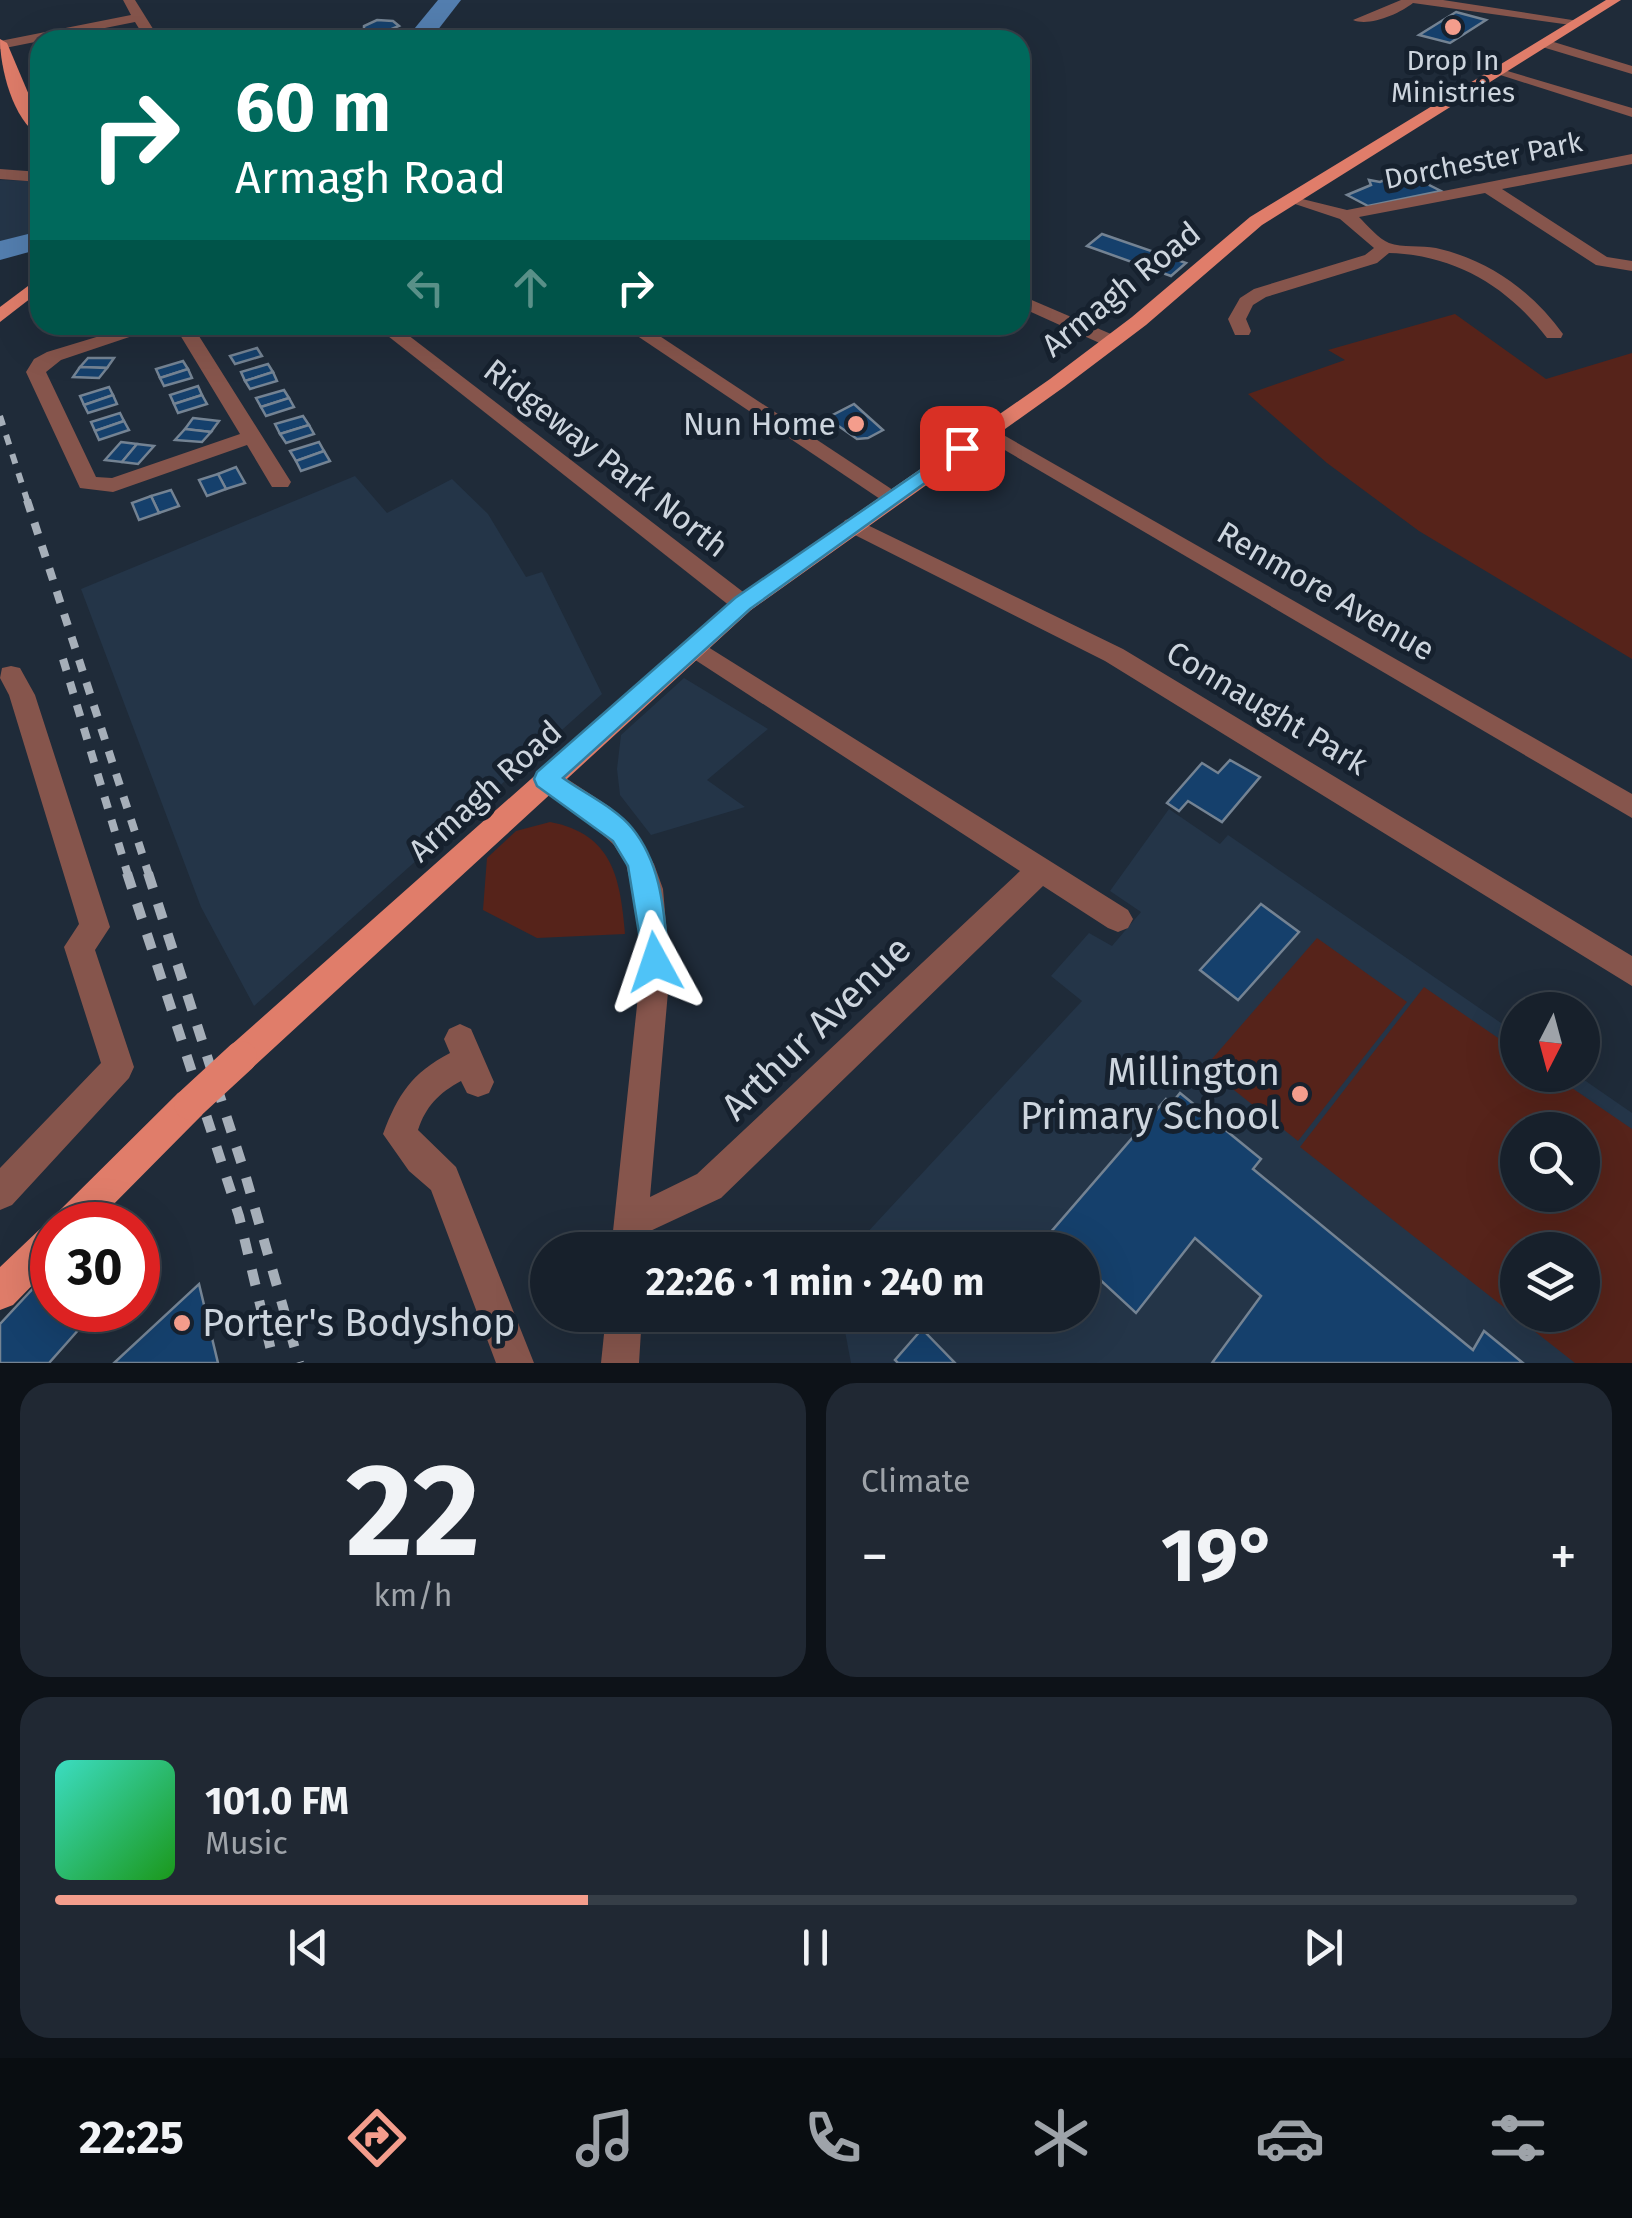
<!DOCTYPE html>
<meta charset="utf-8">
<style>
:root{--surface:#17202b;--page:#202833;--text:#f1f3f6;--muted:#9ea3a9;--line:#363e47;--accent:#f49d8c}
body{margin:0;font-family:"Fira Sans",sans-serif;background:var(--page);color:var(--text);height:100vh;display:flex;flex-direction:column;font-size:38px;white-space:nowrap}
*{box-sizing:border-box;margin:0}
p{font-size:32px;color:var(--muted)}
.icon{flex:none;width:55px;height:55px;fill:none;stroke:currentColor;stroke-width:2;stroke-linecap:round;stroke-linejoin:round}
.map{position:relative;height:1363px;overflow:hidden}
.drawer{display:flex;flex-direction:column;gap:20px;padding:20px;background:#0d1218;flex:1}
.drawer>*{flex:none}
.banner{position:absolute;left:30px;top:30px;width:1000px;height:305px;border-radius:30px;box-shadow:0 10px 40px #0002,0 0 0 2px var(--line);background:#00695c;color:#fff;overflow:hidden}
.needle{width:65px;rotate:186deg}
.fabs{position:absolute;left:1500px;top:992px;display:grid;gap:20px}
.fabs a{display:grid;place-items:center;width:100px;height:100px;border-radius:50%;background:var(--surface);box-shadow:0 10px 40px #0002,0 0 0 2px var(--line);font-size:50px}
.speed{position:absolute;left:30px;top:1202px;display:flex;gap:20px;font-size:50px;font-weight:700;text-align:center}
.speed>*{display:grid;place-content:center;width:130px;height:130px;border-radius:50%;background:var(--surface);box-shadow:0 10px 40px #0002,0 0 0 2px var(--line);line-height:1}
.speed .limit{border:15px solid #d22;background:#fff;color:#111}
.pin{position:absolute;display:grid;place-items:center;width:85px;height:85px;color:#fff;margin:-42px;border-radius:20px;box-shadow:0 5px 15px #0006}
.me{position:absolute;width:110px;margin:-55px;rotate:355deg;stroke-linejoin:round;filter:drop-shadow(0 0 8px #0008)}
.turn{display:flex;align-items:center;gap:35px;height:210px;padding:0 40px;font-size:45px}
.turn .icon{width:130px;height:130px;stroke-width:2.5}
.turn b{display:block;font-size:70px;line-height:85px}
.lanes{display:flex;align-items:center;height:95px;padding:0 40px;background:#0003;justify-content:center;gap:50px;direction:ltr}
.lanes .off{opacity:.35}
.big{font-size:75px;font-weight:700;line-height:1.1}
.drawer .card{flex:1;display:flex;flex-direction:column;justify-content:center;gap:15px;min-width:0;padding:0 35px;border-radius:30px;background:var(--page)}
.drawer .dial{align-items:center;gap:0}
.dial b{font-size:130px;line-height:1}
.song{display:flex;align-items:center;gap:30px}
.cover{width:120px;height:120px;border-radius:15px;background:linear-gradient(135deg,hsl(170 70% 55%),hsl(120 70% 35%))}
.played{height:10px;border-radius:5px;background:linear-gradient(90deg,var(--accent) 35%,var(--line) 35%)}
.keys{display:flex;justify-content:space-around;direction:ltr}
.heat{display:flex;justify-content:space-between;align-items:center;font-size:55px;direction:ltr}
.drawer .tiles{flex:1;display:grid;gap:20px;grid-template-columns:1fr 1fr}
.card:last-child{grid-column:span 2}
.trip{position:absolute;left:530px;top:1232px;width:570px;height:100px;border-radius:50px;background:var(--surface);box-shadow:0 10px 40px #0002,0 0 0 2px var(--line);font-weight:700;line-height:100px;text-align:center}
.menu{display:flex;height:160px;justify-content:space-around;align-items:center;background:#090d11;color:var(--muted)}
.menu .icon{width:70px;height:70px}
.menu .on{color:var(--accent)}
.menu b{font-size:45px;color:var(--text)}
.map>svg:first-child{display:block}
</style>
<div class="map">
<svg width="1632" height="1363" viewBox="0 0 1632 1363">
<rect width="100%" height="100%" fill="#1f2b39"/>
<g fill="#243548" fill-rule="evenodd">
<path d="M0 180 40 181V235L0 245Z"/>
<path d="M355 476 387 513 452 479 488 514 526 577 542 572 602 694 254 1006 201 907 81 589Z"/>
<path d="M684 678 768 729 707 780 745 807 651 835 620 795 617 769 621 735Z"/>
<path d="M1169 809 1220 844 1228 835 1517 1034 1518 1075H1577L1632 1113V1363H851L842 1315H1082V1250H851L1082 1001 1051 976 1089 933 1112 946 1141 912 1110 891ZM1518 1130H1582V1195H1518ZM1518 1250H1582V1315H1518Z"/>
</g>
<g fill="#56231a" fill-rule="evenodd">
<path d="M1455 314 1546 379 1632 353V659L1419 531 1327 463 1248 394 1345 360 1328 350Z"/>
<path d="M550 822C613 834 620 878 625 934L537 938 483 910 487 858 516 831Z"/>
<path d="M1317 938 1407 1002 1298 1141 1205 1067Z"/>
<path d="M1424 987 1517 1051 1518 1075H1553L1632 1129V1363H1575L1300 1147ZM1582 1130V1195H1518V1130ZM1582 1250V1315H1518V1250Z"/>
</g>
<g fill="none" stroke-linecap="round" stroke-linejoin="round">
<g fill="#537eaf" fill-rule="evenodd">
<path d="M438 0H461L430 40H405Z"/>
<path d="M40 231V249L0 260V241Z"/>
</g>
</g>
<g fill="#15406c" stroke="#748393" stroke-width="2.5">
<path d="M1456 12 1486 20 1450 43 1419 35Z"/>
<path d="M377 20 393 21 399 26 382 33 364 30V26Z"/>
<path d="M1403 172 1441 191 1368 206 1347 195 1371 185 1369 180 1380 182Z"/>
<path d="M1102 234 1186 263 1171 276 1087 246Z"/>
<path d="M257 348 262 356 235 364 230 356Z"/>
<path d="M88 358H114L107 368 80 367Z"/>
<path d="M183 361 188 369 160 378 156 369Z"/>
<path d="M268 364 273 372 245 381 241 372Z"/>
<path d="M80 367 107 368 99 378 73 377Z"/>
<path d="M188 369 192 378 164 386 160 378Z"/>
<path d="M273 372 277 381 250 389 245 381Z"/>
<path d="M198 386 202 395 174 404 170 395Z"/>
<path d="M109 387 113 395 84 405 80 396Z"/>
<path d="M284 390 289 398 261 407 256 398Z"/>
<path d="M113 395 117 404 88 413 84 405Z"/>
<path d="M202 395 207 404 178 413 174 404Z"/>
<path d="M289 398 294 407 266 416 261 407Z"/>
<path d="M854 404 883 430 868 438 857 439 827 418Z"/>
<path d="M120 413 124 421 95 431 91 422Z"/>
<path d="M303 416 309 425 280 434 275 424Z"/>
<path d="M193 418 219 421 211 432 185 429Z"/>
<path d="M124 421 129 430 99 440 95 431Z"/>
<path d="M309 425 314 434 286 443 280 434Z"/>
<path d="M185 429 211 432 202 442 175 440Z"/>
<path d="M121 442 137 444 122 462 105 460Z"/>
<path d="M319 442 324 451 296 461 290 451Z"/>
<path d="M137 444 154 446 138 464 122 462Z"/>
<path d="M324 451 330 461 301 471 296 461Z"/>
<path d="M236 467 245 483 226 489 218 474Z"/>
<path d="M218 474 226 489 207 496 199 480Z"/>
<path d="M171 490 179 506 159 513 151 496Z"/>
<path d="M151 496 159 513 139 520 132 503Z"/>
<path d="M1230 760 1260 777 1222 822 1188 801 1179 811 1167 803 1202 763 1218 773Z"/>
<path d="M1261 904 1299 932 1238 1000 1200 970Z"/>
<path d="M1180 1093 1261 1159 1253 1169 1473 1350 1484 1331 1523 1363H1212L1261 1296 1195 1238 1136 1313 1082 1263V1250H1069L1050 1233 1166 1099 1172 1103Z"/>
<path d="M40 1281 52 1291V1310H76L88 1319 49 1363H0V1324Z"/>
<path d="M199 1284 218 1363H114Z"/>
<path d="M922 1329 955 1363H898L895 1360Z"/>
</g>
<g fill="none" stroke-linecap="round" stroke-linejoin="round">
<g fill="#86554c" fill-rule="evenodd">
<path d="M123 0H135L160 40H146L135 22 0 49V41L131 15Z"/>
<path d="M1401 0H1443L1585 22 1578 26 1413 3C1399 14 1369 27 1353 20Z"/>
<path d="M1544 39 1632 66V74L1539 46 1537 43Z"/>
<path d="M1494 67 1632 108V117L1494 73Z"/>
<path d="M1632 154V164L1502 189 1607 257 1632 261V271L1596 265 1485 193 1359 217C1367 225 1379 239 1389 243 1402 248 1422 245 1436 248 1489 260 1532 291 1563 334L1561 338H1547C1507 286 1455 255 1389 253L1377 263 1266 297 1253 305 1246 319 1251 331 1249 335H1235L1228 319 1240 298 1254 289 1365 255 1374 248 1340 219 1286 201V195L1347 210Z"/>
<path d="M0 169 40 172V182L0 179Z"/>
<path d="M1020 295 1118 337 1120 341 1111 347 1104 345 1020 307Z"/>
<path d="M136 325H165L61 360 46 372 96 477 112 478 240 434 174 325H192L291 482 288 487H272L247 445 113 492 80 488 26 372 34 359 47 352Z"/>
<path d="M374 325H395L751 598 755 604 751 610H735Z"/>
<path d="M621 325H643L902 496 891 503 883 501Z"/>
<path d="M986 425 1632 794V818L979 435 976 431Z"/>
<path d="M853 518 1123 649 1632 956V986L1105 661 845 530 842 525 845 520Z"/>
<path d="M692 637 1128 910 1133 919 1128 928 1118 932 1108 928 1043 886 721 1198 648 1232 647 1250H611L638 996V915L626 864 614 845 590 823 537 787 533 779 537 771 546 768 555 771 610 807 633 829 654 864 663 889 670 969 650 1197 697 1174 1020 871 683 652 680 646Z"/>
<path d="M11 666 20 668 35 695 110 927 95 950 134 1067 129 1078 12 1205 0 1210V1168L101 1063 64 947 79 924 9 695 0 678 2 668Z"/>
<path d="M460 1024 471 1029 494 1082 489 1093 478 1097 467 1093 461 1081C439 1093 426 1106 418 1130L456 1167 534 1363H496L431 1190 409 1171 383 1134C398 1094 412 1073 450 1053L444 1039 449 1029Z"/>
<path d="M606 1315H642L639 1363H601Z"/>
</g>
<g fill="#e07d6a" fill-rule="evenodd">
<path d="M1606 0H1621L1262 225 1146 325 1064 387 751 610 252 1068 241 1072 230 1068 225 1057 230 1046 735 598 1050 379 1132 317 1250 217Z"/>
<path d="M0 39 7 43 40 121V136C13 121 0 68 0 39Z"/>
<path d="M40 277V291L0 322V307Z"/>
<path d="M190 1088 202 1093 206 1104 202 1115 93 1225H52V1265L13 1305 0 1310V1267L40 1229 52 1224 57 1213 178 1093Z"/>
</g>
<path stroke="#a6afb9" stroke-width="6" stroke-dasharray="10 10" stroke-linecap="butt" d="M0 416 28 503"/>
<g stroke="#a6afb9" stroke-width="8" stroke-dasharray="12 12" stroke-linecap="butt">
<path d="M27 500 149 875"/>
<path d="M63 659 128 875"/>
</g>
<g stroke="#a6afb9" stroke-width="10" stroke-dasharray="16 16" stroke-linecap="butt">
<path d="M127 873 239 1216 274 1363"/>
<path d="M148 873 245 1174 299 1363"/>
</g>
<path stroke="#e07d6a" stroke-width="32" d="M190 1104 241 1057"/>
</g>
<path fill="#4fc3f7" stroke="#337fa1" stroke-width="2.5" d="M962 442 968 444V452L750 609 563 778C584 793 616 808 632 828 663 866 664 916 669 962L665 970 655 974 645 970 628 866 613 841 537 786 534 779 537 772 735 598Z"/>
<g fill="#f49d8c" stroke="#16212e" stroke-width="4">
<circle cx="1453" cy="27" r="10"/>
<circle cx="856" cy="424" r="10"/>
<circle cx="1300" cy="1094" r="10"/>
<circle cx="182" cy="1323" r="10"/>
</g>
<g text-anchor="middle" stroke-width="10" stroke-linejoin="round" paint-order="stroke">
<g font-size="28" fill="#cdd5de" stroke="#16212e">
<text x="1453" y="70">Drop In<tspan x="1453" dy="32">Ministries</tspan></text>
</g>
<g font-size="28" fill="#cdd5de" stroke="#16212e">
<text transform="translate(1483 160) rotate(-11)" y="10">Dorchester Park</text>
</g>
<g font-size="32" fill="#cdd5de" stroke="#16212e">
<text transform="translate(1121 289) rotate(-39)" y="11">Armagh Road</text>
<text transform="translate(606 458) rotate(38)" y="11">Ridgeway Park North</text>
<text transform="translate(1326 591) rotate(30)" y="11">Renmore Avenue</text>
<text transform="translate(1267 708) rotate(31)" y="11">Connaught Park</text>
<text transform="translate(485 791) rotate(-42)" y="11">Armagh Road</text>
</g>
<g font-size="32" fill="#cdd5de" stroke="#16212e" text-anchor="end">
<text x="836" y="435">Nun Home</text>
</g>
<g font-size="38" fill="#cdd5de" stroke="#16212e">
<text transform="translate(816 1028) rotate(-44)" y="13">Arthur Avenue</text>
</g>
<g font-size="38" fill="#cdd5de" stroke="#16212e" text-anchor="end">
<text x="1280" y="1085">Millington<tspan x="1280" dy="44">Primary School</tspan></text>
<text x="202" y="1336" text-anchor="start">Porter's Bodyshop</text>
</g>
</g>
</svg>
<div class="fabs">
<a><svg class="needle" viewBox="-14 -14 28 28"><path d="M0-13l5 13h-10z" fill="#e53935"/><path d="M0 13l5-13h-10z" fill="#9ea3a9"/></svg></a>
<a><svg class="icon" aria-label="search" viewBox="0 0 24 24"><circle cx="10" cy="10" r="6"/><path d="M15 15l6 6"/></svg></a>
<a><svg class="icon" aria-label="layers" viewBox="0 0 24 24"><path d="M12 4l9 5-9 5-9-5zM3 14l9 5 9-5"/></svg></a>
</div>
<div class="speed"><div class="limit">30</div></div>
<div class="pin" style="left:962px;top:448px;background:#d93025"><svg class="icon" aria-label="arrive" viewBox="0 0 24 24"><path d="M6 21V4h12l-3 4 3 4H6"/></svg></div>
<svg class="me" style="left:655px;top:962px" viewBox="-20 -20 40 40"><path d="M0-17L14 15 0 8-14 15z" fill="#4fc3f7" stroke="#fff" stroke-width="4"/></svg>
<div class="trip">22:26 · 1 min · 240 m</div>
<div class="banner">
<div class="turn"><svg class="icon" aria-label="right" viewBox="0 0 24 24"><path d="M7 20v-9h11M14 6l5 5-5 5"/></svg><div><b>60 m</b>Armagh Road</div></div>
<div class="lanes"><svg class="icon off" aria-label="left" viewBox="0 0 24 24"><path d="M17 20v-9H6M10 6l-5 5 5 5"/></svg><svg class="icon off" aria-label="ahead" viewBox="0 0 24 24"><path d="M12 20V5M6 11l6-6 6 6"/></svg><svg class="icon" aria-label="right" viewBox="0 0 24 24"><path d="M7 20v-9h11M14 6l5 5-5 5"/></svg></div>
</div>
</div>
<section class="drawer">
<div class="tiles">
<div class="card dial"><b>22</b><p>km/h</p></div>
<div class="card"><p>Climate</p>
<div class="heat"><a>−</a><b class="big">19°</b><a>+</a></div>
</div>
<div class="card">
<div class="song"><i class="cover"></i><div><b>101.0 FM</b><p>Music</p></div></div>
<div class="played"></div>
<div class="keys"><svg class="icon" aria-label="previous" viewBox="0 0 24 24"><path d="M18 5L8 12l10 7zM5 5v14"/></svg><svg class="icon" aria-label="pause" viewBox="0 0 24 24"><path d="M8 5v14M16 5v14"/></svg><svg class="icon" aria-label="next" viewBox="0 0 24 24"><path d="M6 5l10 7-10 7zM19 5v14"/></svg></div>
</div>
</div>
</section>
<nav class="menu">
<b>22:25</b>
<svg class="icon on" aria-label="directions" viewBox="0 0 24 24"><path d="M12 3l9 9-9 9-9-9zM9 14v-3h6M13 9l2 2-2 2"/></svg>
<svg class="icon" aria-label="music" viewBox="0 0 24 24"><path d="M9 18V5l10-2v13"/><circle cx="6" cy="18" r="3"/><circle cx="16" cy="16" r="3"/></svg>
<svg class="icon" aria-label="phone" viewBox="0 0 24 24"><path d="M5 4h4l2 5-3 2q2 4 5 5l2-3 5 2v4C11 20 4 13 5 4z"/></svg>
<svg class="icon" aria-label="climate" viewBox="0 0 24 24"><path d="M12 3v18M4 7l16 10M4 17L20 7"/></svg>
<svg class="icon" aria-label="car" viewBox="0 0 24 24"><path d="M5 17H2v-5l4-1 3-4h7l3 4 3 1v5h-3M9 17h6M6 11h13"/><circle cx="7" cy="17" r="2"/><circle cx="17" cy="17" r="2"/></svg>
<svg class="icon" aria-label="filters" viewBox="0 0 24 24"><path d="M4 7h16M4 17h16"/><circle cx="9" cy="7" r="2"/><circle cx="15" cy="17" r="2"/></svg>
</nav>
